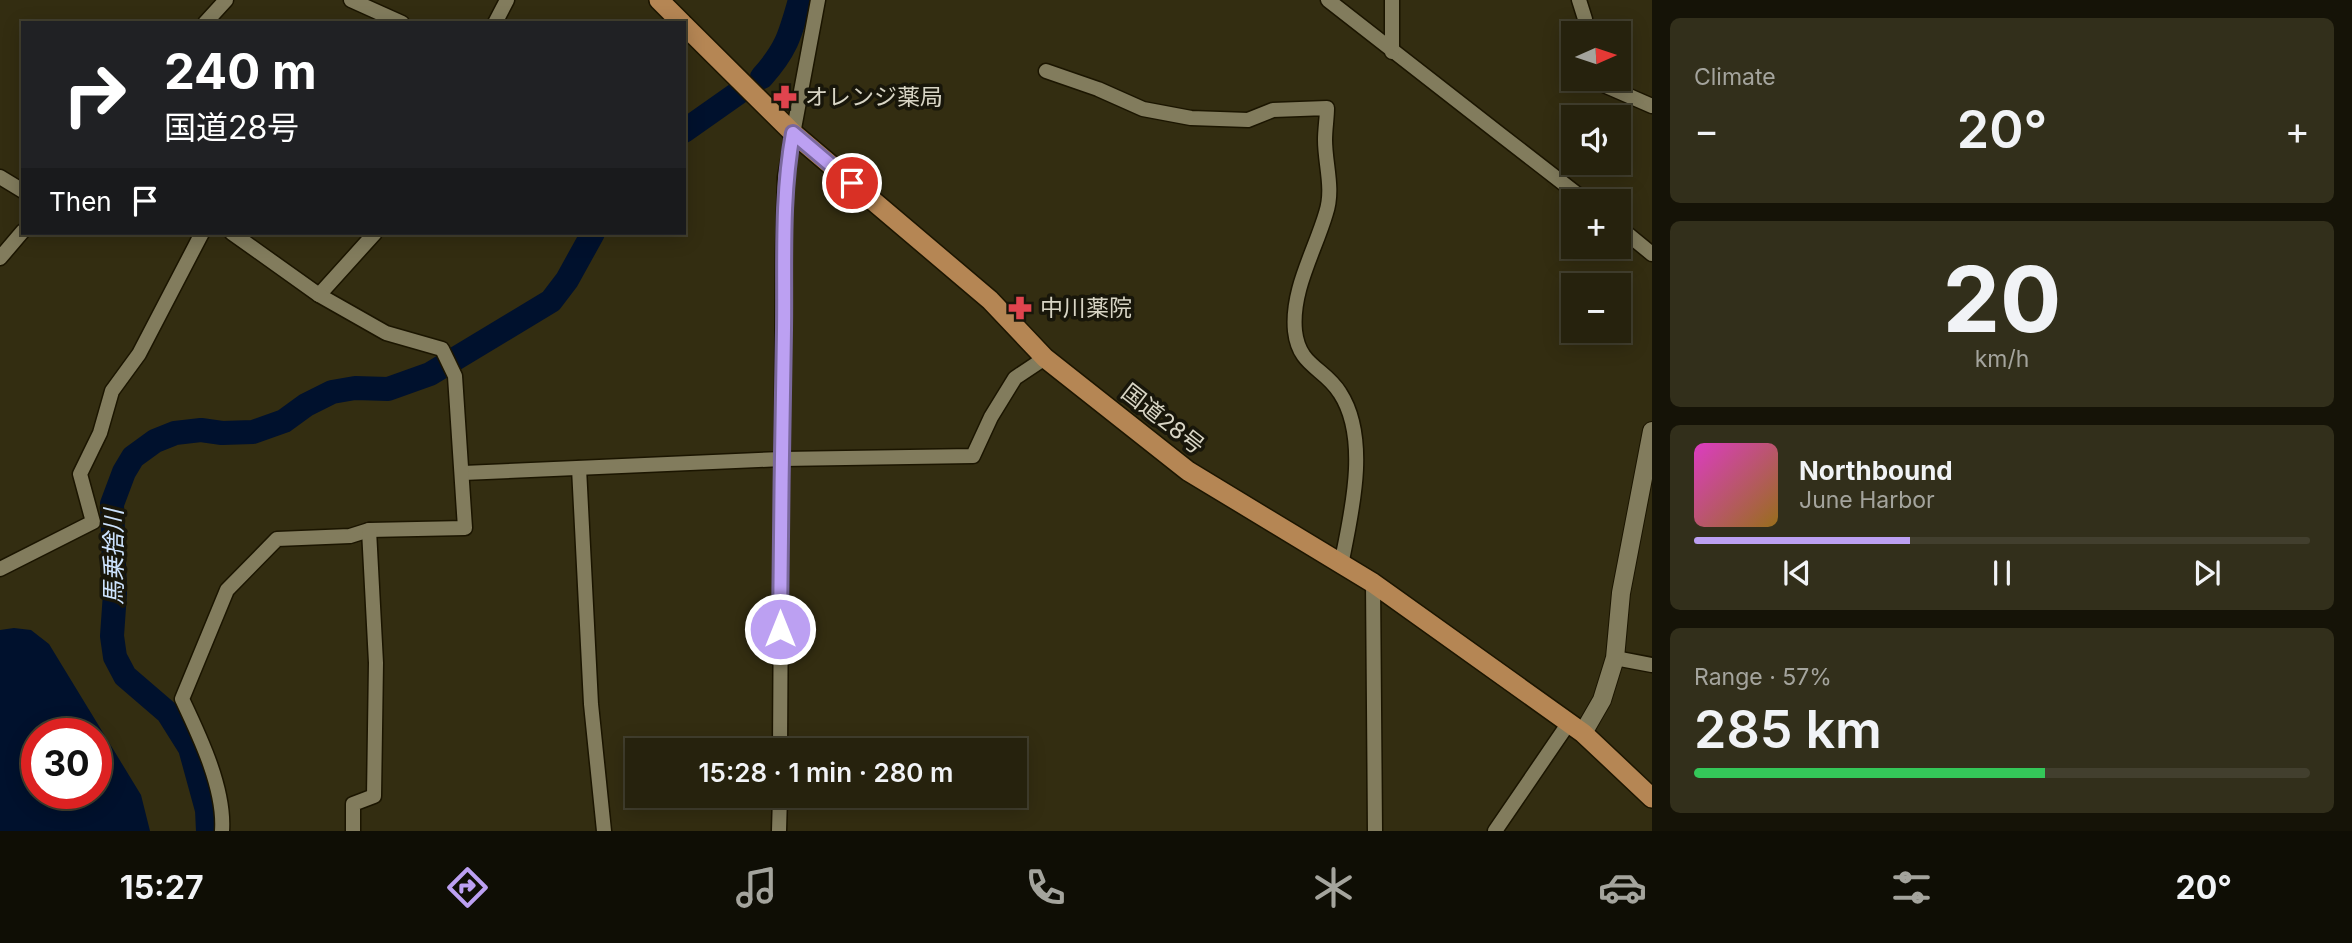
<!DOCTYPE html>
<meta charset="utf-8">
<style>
:root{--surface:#26220d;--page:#322f1b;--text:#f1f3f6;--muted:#a4a49d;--line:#423f2e;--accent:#bca0f2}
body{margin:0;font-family:Inter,"Noto Sans JP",sans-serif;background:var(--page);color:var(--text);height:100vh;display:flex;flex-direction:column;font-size:26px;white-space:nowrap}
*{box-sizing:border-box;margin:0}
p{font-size:23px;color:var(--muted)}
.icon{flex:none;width:38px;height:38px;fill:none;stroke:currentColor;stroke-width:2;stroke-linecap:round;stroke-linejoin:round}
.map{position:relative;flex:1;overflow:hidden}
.panel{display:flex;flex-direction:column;gap:18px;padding:18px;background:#151307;width:700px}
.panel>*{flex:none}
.hud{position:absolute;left:21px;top:21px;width:665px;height:214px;border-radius:0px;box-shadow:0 4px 18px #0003,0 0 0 2px var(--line);background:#202124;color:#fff;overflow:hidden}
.needle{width:46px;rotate:87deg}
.buttons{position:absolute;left:1561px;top:21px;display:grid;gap:14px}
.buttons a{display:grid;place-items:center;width:70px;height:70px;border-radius:0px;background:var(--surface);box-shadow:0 4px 18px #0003,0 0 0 2px var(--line);font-size:35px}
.speed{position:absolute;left:21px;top:718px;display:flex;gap:14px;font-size:35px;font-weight:700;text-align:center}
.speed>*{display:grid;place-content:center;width:91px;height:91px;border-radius:50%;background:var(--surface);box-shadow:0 4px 18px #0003,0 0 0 2px var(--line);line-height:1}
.speed .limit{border:10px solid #d22;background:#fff;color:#111}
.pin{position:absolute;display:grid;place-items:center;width:60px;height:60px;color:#fff;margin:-30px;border:4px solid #fff;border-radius:50%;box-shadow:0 2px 7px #0007}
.me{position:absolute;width:77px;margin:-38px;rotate:0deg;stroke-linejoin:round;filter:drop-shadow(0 0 5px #0008)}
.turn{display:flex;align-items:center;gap:24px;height:147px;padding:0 28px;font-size:32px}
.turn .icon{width:91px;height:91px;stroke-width:2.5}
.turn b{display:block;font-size:49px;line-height:60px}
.then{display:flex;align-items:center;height:66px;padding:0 28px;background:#0003;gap:14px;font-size:26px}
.big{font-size:52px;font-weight:600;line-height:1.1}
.panel .widget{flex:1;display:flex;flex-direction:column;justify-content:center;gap:10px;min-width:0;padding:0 24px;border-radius:10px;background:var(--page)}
.panel .dial{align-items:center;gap:0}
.dial b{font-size:91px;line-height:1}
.song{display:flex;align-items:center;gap:21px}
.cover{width:84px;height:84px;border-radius:10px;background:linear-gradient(135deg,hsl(310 70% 55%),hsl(40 70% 35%))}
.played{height:7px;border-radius:4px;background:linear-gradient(90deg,var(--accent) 35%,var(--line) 35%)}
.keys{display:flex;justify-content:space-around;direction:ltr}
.heat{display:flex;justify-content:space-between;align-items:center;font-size:38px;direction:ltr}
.charge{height:10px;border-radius:5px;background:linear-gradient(90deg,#34c759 57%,var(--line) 0)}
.trip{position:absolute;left:625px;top:738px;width:402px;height:70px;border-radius:0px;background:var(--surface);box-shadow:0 4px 18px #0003,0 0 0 2px var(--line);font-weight:600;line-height:70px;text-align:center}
.dock{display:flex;height:112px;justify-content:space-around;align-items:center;background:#0f0e05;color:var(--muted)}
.dock .icon{width:49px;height:49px}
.dock .active{color:var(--accent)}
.dock b{font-size:32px;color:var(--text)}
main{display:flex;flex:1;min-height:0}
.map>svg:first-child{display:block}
</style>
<main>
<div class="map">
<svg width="1652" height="831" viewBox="0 0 1652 831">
<rect width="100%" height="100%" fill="#332d11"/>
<path fill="#00112d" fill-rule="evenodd" d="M14 628 31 630 49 644 141 795 150 831H0V630ZM37 733H96V793H37Z"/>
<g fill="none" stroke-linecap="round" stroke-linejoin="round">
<g stroke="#00112d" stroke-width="24">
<path d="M762 77C787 49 790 35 800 0"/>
<path d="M684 131 738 93"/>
<path d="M208 831 207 810 190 748 168 713 125 676 115 657 112 636 115 593 112 504 124 472 133 457 155 441 175 433 201 430 222 433 253 432 284 421 306 405 332 392 355 388 388 389 430 374 551 301 567 280 593 233"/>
</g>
<g stroke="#1b1500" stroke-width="17">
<g id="minor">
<path d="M351 0 402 23"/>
<path d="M1328 0C1414 68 1500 134 1586 201"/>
<path d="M1392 0V52"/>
<path d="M1579 0 1585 19V33"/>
<path d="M205 23 226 0"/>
<path d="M495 23 507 0"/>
<path d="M1046 71 1098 89 1143 109 1191 118 1248 120 1273 110 1327 108C1327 118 1325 129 1325 140 1325 164 1334 189 1326 213 1315 251 1291 290 1295 331 1299 367 1324 367 1340 393 1370 439 1351 515 1341 565"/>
<path d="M1590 79 1652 106"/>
<path d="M0 177 23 191"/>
<path d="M1619 227 1652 254"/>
<path d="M0 258 23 231"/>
<path d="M319 295 375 233"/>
<path d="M579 468 591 704 604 831"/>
<path d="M463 473 782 459 973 456 991 417 1015 378 1045 358"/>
<path d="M0 569 93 522 80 474 100 433 112 391 139 354 202 233"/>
<path d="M1373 583 1375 831"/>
<path d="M1615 658 1652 665"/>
<path d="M780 751 783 252 785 177 818 0"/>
<path d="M222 831C225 789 200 737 182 699L227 590 277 539 350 536 369 530 465 528 455 376 442 349 386 333 319 295 232 233"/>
<path d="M353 831V804L374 796 376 663 369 530"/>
<path d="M779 831 780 796"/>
<path d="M1495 831 1568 724"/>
</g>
</g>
<g stroke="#1b1500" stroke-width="20">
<path id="tertiary" d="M1583 733 1602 700 1615 658 1621 593 1652 431"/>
</g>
<g stroke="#1b1500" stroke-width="22">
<g id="trunk">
<path d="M659 0 682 23"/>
<path d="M684 25 793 133 990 300 1045 358 1188 471 1373 583 1583 733 1652 798"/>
</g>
</g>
<use href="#minor" stroke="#827c5d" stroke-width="14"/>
<use href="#tertiary" stroke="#827c5d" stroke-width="18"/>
<use href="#trunk" stroke="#b58654" stroke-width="19"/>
</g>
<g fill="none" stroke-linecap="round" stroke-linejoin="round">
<g stroke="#7a689d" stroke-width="18">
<path id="route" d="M780 629C781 529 782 430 784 330 785 264 781 199 793 133L852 183"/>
</g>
<use href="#route" stroke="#bca0f2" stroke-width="12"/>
</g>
<defs>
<g id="pharmacy-bare" transform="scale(1.89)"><path d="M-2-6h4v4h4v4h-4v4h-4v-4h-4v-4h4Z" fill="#e0444e" stroke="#18160a" stroke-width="2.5" paint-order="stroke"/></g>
</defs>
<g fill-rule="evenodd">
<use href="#pharmacy-bare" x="785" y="97"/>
<use href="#pharmacy-bare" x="1020" y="308"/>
</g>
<g text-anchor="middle" stroke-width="7" stroke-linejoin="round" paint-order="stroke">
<g font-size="23" fill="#d8d5c5" stroke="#18160a" text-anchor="start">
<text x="805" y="105">オレンジ薬局</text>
<text x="1040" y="316">中川薬院</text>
</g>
<g font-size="23" fill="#d8d5c5" stroke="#18160a">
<text transform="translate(1163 419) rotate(38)" y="8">国道28号</text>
</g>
<g font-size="24" font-style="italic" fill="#cde3fe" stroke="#18160a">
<text transform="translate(114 557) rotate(-90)" y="8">馬乗捨川</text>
</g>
</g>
</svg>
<div class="buttons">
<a><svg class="needle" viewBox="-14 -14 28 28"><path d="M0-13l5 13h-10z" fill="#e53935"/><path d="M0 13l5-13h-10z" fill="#a4a49d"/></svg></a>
<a><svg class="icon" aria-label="sound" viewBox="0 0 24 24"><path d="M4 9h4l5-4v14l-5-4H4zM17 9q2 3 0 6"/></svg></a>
<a>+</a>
<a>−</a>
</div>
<div class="speed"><div class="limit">30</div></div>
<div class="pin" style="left:852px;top:183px;background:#d93025"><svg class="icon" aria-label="arrive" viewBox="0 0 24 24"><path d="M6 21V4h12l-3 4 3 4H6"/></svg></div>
<svg class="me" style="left:780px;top:629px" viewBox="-20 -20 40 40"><circle r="17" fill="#bca0f2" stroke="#fff" stroke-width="3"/><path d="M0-11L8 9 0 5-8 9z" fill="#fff"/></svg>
<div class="trip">15:28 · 1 min · 280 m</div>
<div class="hud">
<div class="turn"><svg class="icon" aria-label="right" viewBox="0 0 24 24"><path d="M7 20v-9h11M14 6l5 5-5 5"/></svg><div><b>240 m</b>国道28号</div></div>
<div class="then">Then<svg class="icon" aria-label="arrive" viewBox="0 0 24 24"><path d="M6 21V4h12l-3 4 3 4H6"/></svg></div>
</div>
</div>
<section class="panel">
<div class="widget"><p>Climate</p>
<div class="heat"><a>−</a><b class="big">20°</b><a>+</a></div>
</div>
<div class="widget dial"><b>20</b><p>km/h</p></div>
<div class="widget">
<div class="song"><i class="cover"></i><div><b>Northbound</b><p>June Harbor</p></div></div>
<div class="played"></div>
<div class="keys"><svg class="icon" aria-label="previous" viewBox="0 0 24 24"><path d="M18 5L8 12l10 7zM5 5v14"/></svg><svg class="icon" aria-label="pause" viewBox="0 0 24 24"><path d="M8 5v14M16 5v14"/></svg><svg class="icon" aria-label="next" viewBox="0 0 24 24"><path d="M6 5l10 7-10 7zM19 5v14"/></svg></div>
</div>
<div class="widget"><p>Range · 57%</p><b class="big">285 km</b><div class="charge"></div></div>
</section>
</main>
<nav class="dock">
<b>15:27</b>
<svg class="icon active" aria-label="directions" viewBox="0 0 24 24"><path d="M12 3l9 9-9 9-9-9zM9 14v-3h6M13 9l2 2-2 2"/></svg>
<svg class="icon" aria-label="music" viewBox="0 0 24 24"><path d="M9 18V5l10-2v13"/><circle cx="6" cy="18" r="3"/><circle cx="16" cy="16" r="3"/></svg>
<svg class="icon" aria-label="phone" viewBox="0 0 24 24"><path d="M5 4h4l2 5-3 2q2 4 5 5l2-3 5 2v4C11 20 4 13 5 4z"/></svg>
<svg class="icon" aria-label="climate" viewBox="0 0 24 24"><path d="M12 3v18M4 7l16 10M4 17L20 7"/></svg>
<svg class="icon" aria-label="car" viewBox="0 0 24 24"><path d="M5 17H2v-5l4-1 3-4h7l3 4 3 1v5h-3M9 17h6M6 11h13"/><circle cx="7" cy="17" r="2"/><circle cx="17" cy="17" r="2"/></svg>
<svg class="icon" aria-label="filters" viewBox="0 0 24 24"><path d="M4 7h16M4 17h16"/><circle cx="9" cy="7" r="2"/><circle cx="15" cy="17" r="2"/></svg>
<b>20°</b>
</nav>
